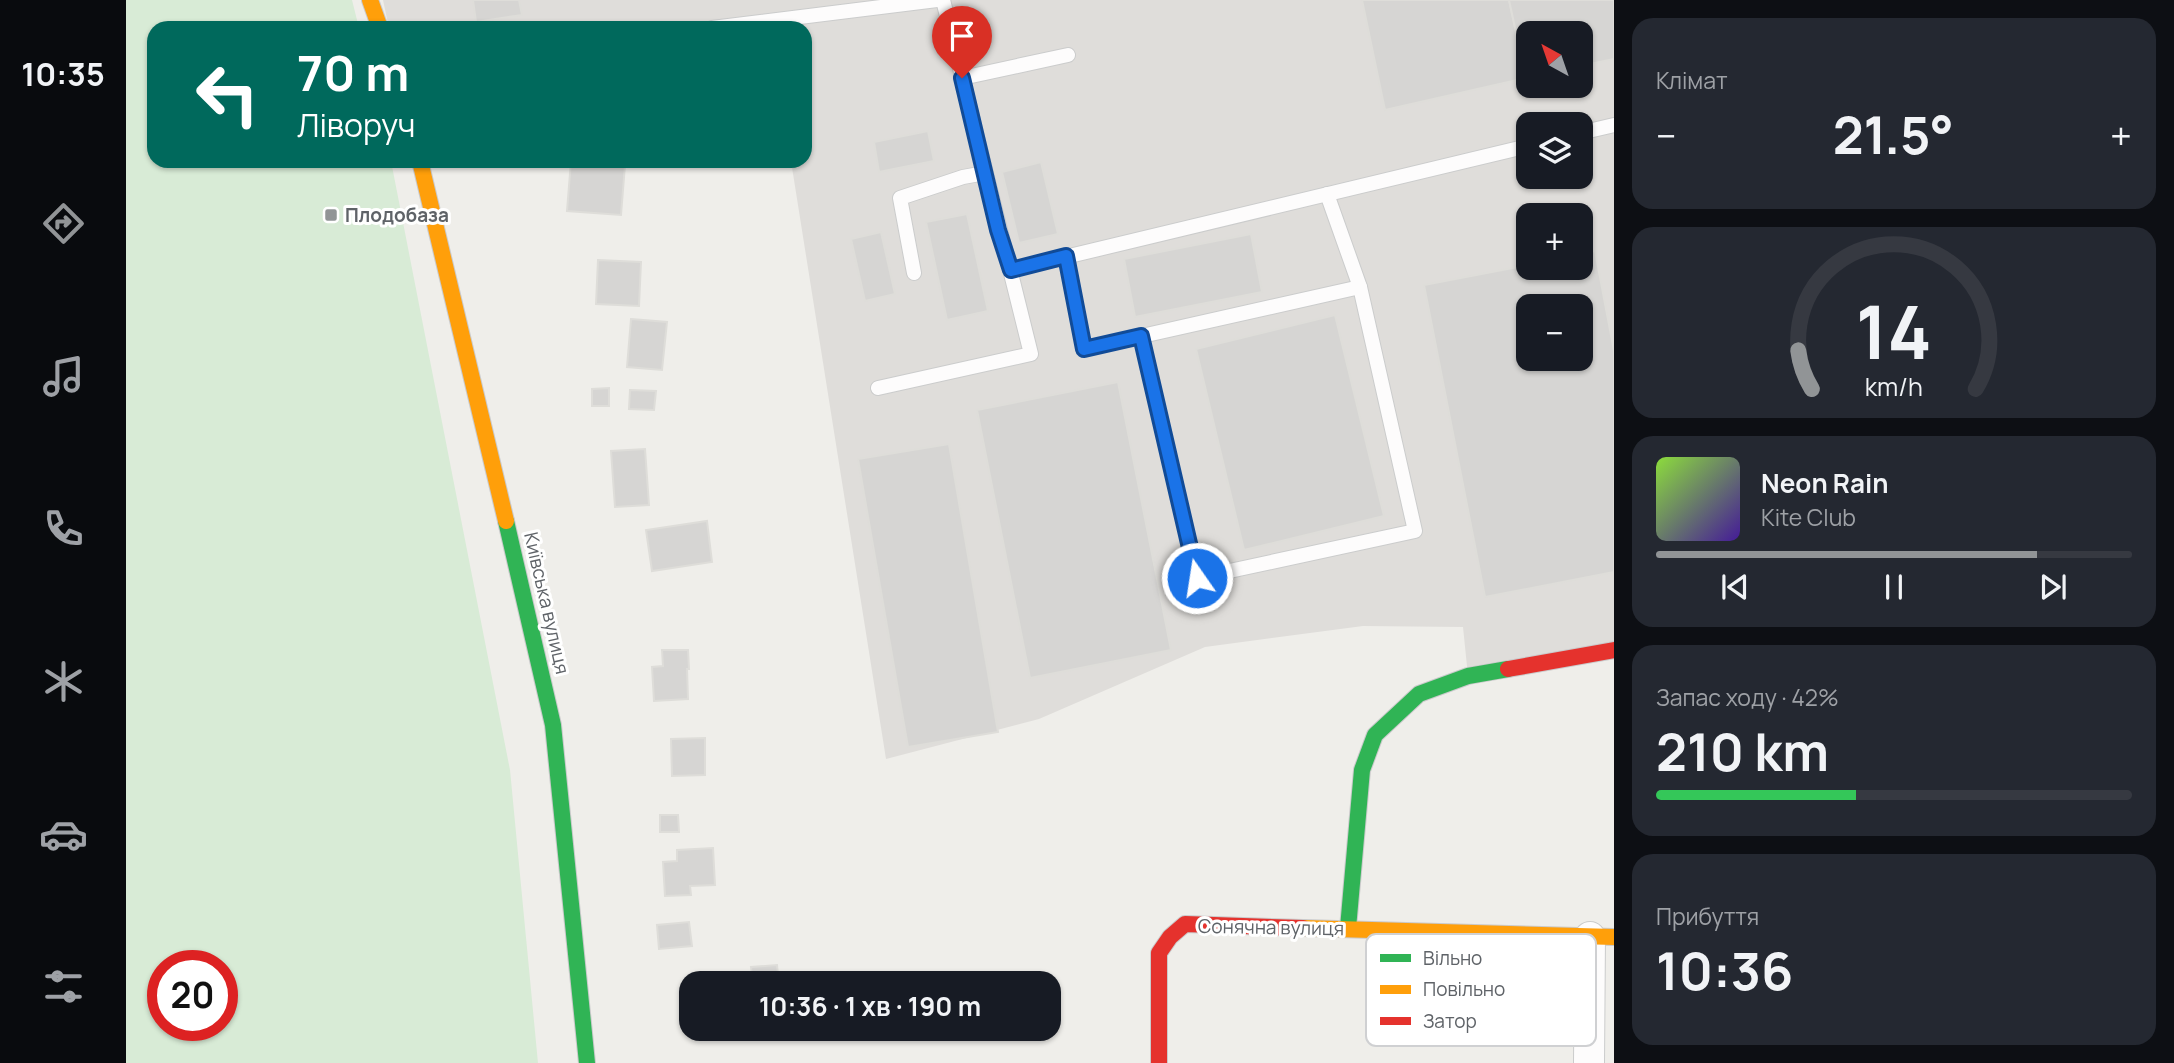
<!DOCTYPE html>
<html lang="uk">
<meta charset="utf-8">
<style>
:root{--surface:#171b24;--page:#242831;--text:#f1f3f6;--muted:#9ea1a6;--line:#363941;--accent:#919496}
body{margin:0;font-family:Manrope,sans-serif;background:var(--page);color:var(--text);height:100vh;display:flex;flex-direction:column;font-size:26px;white-space:nowrap}
*{box-sizing:border-box;margin:0}
p{font-size:23px;color:var(--muted)}
.icon{flex:none;width:38px;height:38px;fill:none;stroke:currentColor;stroke-width:2;stroke-linecap:round;stroke-linejoin:round}
.map{position:relative;flex:1;overflow:hidden}
.drawer{display:flex;flex-direction:column;gap:18px;padding:18px;background:#0d0f14;width:560px}
.drawer>*{flex:none}
.hud{position:absolute;left:21px;top:21px;width:665px;height:147px;border-radius:21px;box-shadow:0 2px 5px #0004;background:#00695c;color:#fff;overflow:hidden}
.needle{width:46px;rotate:320deg}
.fabs{position:absolute;left:1390px;top:21px;display:grid;gap:14px}
.fabs a{display:grid;place-items:center;width:77px;height:77px;border-radius:14px;background:var(--surface);box-shadow:0 2px 5px #0004;font-size:35px}
.speed{position:absolute;left:21px;top:950px;display:flex;gap:14px;font-size:35px;font-weight:700;text-align:center}
.speed>*{display:grid;place-content:center;width:91px;height:91px;border-radius:50%;background:var(--surface);box-shadow:0 2px 5px #0004;line-height:1}
.speed .limit{border:10px solid #d22;background:#fff;color:#111}
.pin{position:absolute;display:grid;place-items:center;width:60px;height:60px;color:#fff;margin:-72px -30px;border-radius:50% 50% 50% 0;rotate:-45deg;box-shadow:0 0 7px #0007}
.pin .icon{rotate:45deg}
.me{position:absolute;width:77px;margin:-38px;rotate:347deg;stroke-linejoin:round;filter:drop-shadow(0 0 5px #0008)}
.turn{display:flex;align-items:center;gap:24px;height:147px;padding:0 35px;font-size:32px}
.turn .icon{width:91px;height:91px;stroke-width:2.5}
.turn b{display:block;font-size:49px;line-height:60px}
.big{font-size:52px;font-weight:700;line-height:1.1}
.drawer .widget{flex:1;display:flex;flex-direction:column;justify-content:center;gap:10px;min-width:0;padding:0 24px;border-radius:21px;background:var(--page)}
.drawer .dial{align-items:center;gap:0}
.dial svg{height:182px;overflow:visible;fill:none;stroke:var(--line);stroke-width:7;stroke-linecap:round;text-anchor:middle}
.dial text{fill:var(--text);stroke:none}
.song{display:flex;align-items:center;gap:21px}
.cover{width:84px;height:84px;border-radius:10px;background:linear-gradient(135deg,hsl(90 70% 55%),hsl(260 70% 35%))}
.played{height:7px;border-radius:4px;background:linear-gradient(90deg,var(--accent) 80%,var(--line) 80%)}
.keys{display:flex;justify-content:space-around;direction:ltr}
.heat{display:flex;justify-content:space-between;align-items:center;font-size:38px;direction:ltr}
.charge{height:10px;border-radius:5px;background:linear-gradient(90deg,#34c759 42%,var(--line) 0)}
.trip{position:absolute;left:553px;top:971px;width:382px;height:70px;border-radius:21px;background:var(--surface);box-shadow:0 2px 5px #0004;font-weight:700;line-height:70px;text-align:center}
main{display:flex;flex:1;min-height:0}
.tab-bar{display:flex;flex-direction:column;width:126px;justify-content:space-around;align-items:center;background:#090b0e;color:var(--muted)}
.tab-bar .icon{width:49px;height:49px}
.tab-bar .current{color:var(--accent)}
.tab-bar b{font-size:32px;color:var(--text)}
.map>svg:first-child{display:block}
</style>
<main>
<nav class="tab-bar">
<b>10:35</b>
<svg class="icon current" aria-label="directions" viewBox="0 0 24 24"><path d="M12 3l9 9-9 9-9-9zM9 14v-3h6M13 9l2 2-2 2"/></svg>
<svg class="icon" aria-label="music" viewBox="0 0 24 24"><path d="M9 18V5l10-2v13"/><circle cx="6" cy="18" r="3"/><circle cx="16" cy="16" r="3"/></svg>
<svg class="icon" aria-label="phone" viewBox="0 0 24 24"><path d="M5 4h4l2 5-3 2q2 4 5 5l2-3 5 2v4C11 20 4 13 5 4z"/></svg>
<svg class="icon" aria-label="climate" viewBox="0 0 24 24"><path d="M12 3v18M4 7l16 10M4 17L20 7"/></svg>
<svg class="icon" aria-label="car" viewBox="0 0 24 24"><path d="M5 17H2v-5l4-1 3-4h7l3 4 3 1v5h-3M9 17h6M6 11h13"/><circle cx="7" cy="17" r="2"/><circle cx="17" cy="17" r="2"/></svg>
<svg class="icon" aria-label="filters" viewBox="0 0 24 24"><path d="M4 7h16M4 17h16"/><circle cx="9" cy="7" r="2"/><circle cx="15" cy="17" r="2"/></svg>
</nav>
<div class="map">
<svg width="1488" height="1063" viewBox="0 0 1488 1063">
<rect width="100%" height="100%" fill="#efeeea"/>
<path fill="#dfddda" fill-rule="evenodd" d="M257 0H1488V650L1342 676 1337 627 1237 626 1079 647 913 719 760 759 665 161H679V28H263ZM1402 33H1454V86H1402ZM1402 124H1454V177H1402ZM1402 215H1454V268H1402ZM1402 306H1454V359H1402Z"/>
<path fill="#d8ebd6" fill-rule="evenodd" d="M0 0H226L233 28H28V161H265L384 770 412 1063H0ZM37 966H96V1026H37Z"/>
<g fill="#d6d5d3" stroke="#deddd9" stroke-width="2" fill-rule="evenodd">
<path d="M347 0H393L396 15 350 22Z"/>
<path d="M1236 0H1383L1400 78 1259 110Z"/>
<path d="M1383 0H1488V59L1454 66V33H1402L1400 78Z"/>
<path d="M802 131 808 161 753 172 748 142Z"/>
<path d="M445 161 499 165 495 215 441 211Z"/>
<path d="M915 162 932 234 893 243 876 172Z"/>
<path d="M841 214 862 311 821 320 800 222Z"/>
<path d="M755 232 769 294 739 301 725 239Z"/>
<path d="M1125 234 1136 292 1009 317 998 259Z"/>
<path d="M1469 251 1488 351V572L1359 597 1298 285 1402 265V268H1454V254ZM1402 306H1454V359H1402Z"/>
<path d="M472 260 515 262 513 306 470 304Z"/>
<path d="M1209 315 1258 516 1118 550 1070 349Z"/>
<path d="M505 319 541 322 536 370 501 367Z"/>
<path d="M992 382 1045 650 904 678 851 410Z"/>
<path d="M483 388V406H466V389Z"/>
<path d="M504 390 530 391 528 410 503 409Z"/>
<path d="M823 444 872 732 782 747 732 459Z"/>
<path d="M519 449 523 505 489 507 485 451Z"/>
<path d="M581 521 586 562 526 571 520 530Z"/>
<path d="M536 650H562L563 669H561L562 699 528 701 526 667 537 666Z"/>
<path d="M579 738V775L546 776 545 739Z"/>
<path d="M534 815H552L553 832H534Z"/>
<path d="M587 848 589 885 564 886 565 895 539 896 537 862 551 861V850Z"/>
<path d="M563 922 566 946 533 949 531 925Z"/>
<path d="M651 965 653 984H627L625 967Z"/>
<path d="M563 981 604 983 565 984V1028H561Z"/>
</g>
<g fill="none" stroke-linecap="round" stroke-linejoin="round">
<g stroke="#cbcccc" stroke-width="16">
<g id="lane">
<path d="M586 28 811 0"/>
<path d="M836 78 942 55"/>
<path d="M1454 133 1488 125"/>
<path d="M940 256 958 349 1234 287"/>
<path d="M885 270 1402 146"/>
<path d="M788 273 774 198 837 177 859 173"/>
<path d="M1015 336 1071 578 1289 531 1234 287 1201 194"/>
<path d="M752 388 905 354 817 0"/>
</g>
</g>
<g stroke="#cbcccc" stroke-width="32">
<path id="street" d="M1463 1063 1464 937"/>
</g>
<g stroke="#cacacb" stroke-width="18">
<g id="fast">
<path d="M380 521 427 725 461 1063"/>
<path d="M1222 928 1236 770 1249 735 1293 694 1342 676 1382 669"/>
</g>
</g>
<g stroke="#cacacb" stroke-width="18">
<g id="slow">
<path d="M244 0 254 28"/>
<path d="M294 161 380 521"/>
<path d="M1177 928 1488 937"/>
</g>
</g>
<g stroke="#cacacb" stroke-width="18">
<g id="jam">
<path d="M1382 669 1488 650"/>
<path d="M1033 1063V953L1044 937 1059 924 1177 928"/>
</g>
</g>
<use href="#lane" stroke="#fdfcfc" stroke-width="14"/>
<use href="#street" stroke="#fdfcfc" stroke-width="30"/>
<use href="#fast" stroke="#30b455" stroke-width="16"/>
<use href="#slow" stroke="#ff9f0a" stroke-width="16"/>
<use href="#jam" stroke="#e5322d" stroke-width="16"/>
</g>
<g fill="none" stroke-linecap="round" stroke-linejoin="round">
<g stroke="#114b97" stroke-width="18">
<path id="route" d="M836 78 872 230 885 270 940 256 958 349 1015 336 1071 578"/>
</g>
<use href="#route" stroke="#1a73e8" stroke-width="12"/>
</g>
<rect fill="#919496" stroke="#fff" stroke-width="2.5" x="198" y="208" width="14" height="14" rx="3.5"/>
<g text-anchor="middle" stroke-width="6" stroke-linejoin="round" paint-order="stroke">
<g font-size="19" font-weight="bold" fill="#5f6368" stroke="#fff" text-anchor="start">
<text x="219" y="222">Плодобаза</text>
</g>
<g font-size="19" fill="#5f6368" stroke="#fff">
<text transform="translate(421 603) rotate(77)" y="7">Київська вулиця</text>
<text transform="translate(1145 927) rotate(1)" y="7">Сонячна вулиця</text>
</g>
</g>
<rect x="1240" y="934" width="230" height="112" rx="10" fill="#fff" stroke="#cfd0d2" stroke-width="2"/>
<rect x="1254" y="954" width="31" height="8" fill="#30b455"/>
<rect x="1254" y="985" width="31" height="9" fill="#ff9f0a"/>
<rect x="1254" y="1017" width="31" height="8" fill="#e5322d"/>
<g font-size="19" fill="#5f6368">
<text x="1297" y="965">Вільно</text>
<text x="1297" y="996">Повільно</text>
<text x="1297" y="1028">Затор</text>
</g>
</svg>
<div class="fabs">
<a><svg class="needle" viewBox="-14 -14 28 28"><path d="M0-13l5 13h-10z" fill="#e53935"/><path d="M0 13l5-13h-10z" fill="#9ea1a6"/></svg></a>
<a><svg class="icon" aria-label="layers" viewBox="0 0 24 24"><path d="M12 4l9 5-9 5-9-5zM3 14l9 5 9-5"/></svg></a>
<a>+</a>
<a>−</a>
</div>
<div class="speed"><div class="limit">20</div></div>
<div class="pin" style="left:836px;top:78px;background:#d93025"><svg class="icon" aria-label="arrive" viewBox="0 0 24 24"><path d="M6 21V4h12l-3 4 3 4H6"/></svg></div>
<svg class="me" style="left:1071px;top:578px" viewBox="-20 -20 40 40"><circle r="17" fill="#1a73e8" stroke="#fff" stroke-width="3"/><path d="M0-11L8 9 0 5-8 9z" fill="#fff"/></svg>
<div class="trip">10:36 · 1 хв · 190 m</div>
<div class="hud">
<div class="turn"><svg class="icon" aria-label="left" viewBox="0 0 24 24"><path d="M17 20v-9H6M10 6l-5 5 5 5"/></svg><div><b>70 m</b>Ліворуч</div></div>
</div>
</div>
<section class="drawer">
<div class="widget"><p>Клімат</p>
<div class="heat"><a>−</a><b class="big">21.5°</b><a>+</a></div>
</div>
<div class="widget dial"><svg viewBox="0 0 100 80">
<path d="M14 69A42 42 0 1 1 86 69"/>
<path d="M14 69A42 42 0 0 1 8 52" stroke="#919496"/>
<text x="50" y="56" font-size="32" font-weight="700">14</text>
<text x="50" y="72" font-size="11">km/h</text>
</svg></div>
<div class="widget">
<div class="song"><i class="cover"></i><div><b>Neon Rain</b><p>Kite Club</p></div></div>
<div class="played"></div>
<div class="keys"><svg class="icon" aria-label="previous" viewBox="0 0 24 24"><path d="M18 5L8 12l10 7zM5 5v14"/></svg><svg class="icon" aria-label="pause" viewBox="0 0 24 24"><path d="M8 5v14M16 5v14"/></svg><svg class="icon" aria-label="next" viewBox="0 0 24 24"><path d="M6 5l10 7-10 7zM19 5v14"/></svg></div>
</div>
<div class="widget"><p>Запас ходу · 42%</p><b class="big">210 km</b><div class="charge"></div></div>
<div class="widget"><p>Прибуття</p><b class="big">10:36</b></div>
</section>
</main>
